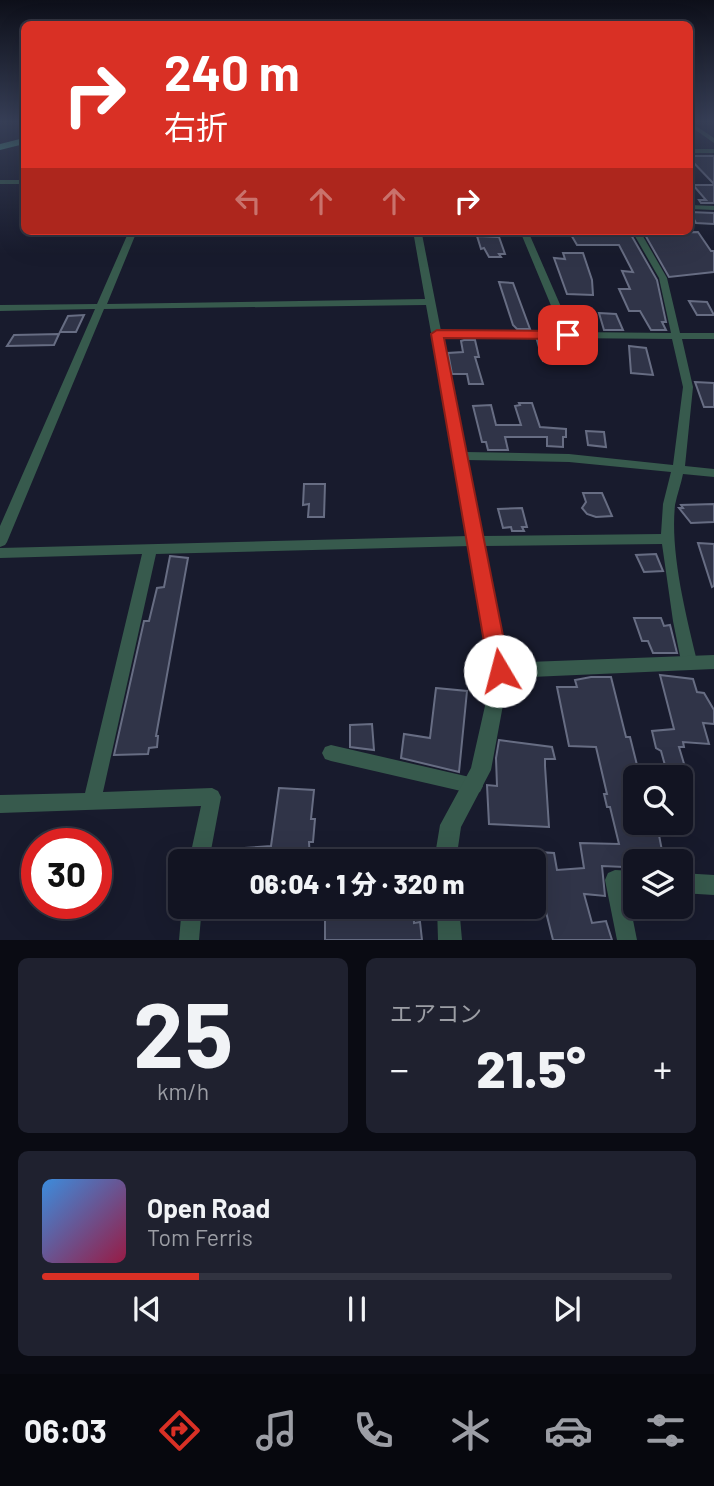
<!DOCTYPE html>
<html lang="ja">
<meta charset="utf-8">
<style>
:root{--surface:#121422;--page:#1f212f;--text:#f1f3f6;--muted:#9c9ea5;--line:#313340;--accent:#d93025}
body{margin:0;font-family:Barlow,"Noto Sans JP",sans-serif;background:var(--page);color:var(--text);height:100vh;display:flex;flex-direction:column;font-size:26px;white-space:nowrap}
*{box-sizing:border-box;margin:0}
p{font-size:23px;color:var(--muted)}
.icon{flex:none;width:38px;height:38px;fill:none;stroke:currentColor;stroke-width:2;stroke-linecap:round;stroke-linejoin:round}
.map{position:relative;height:940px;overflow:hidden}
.details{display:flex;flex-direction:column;gap:18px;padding:18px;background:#0a0b13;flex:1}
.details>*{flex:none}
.hud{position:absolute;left:21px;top:21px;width:672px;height:214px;border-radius:10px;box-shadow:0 7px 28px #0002,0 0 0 2px var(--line);background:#d93025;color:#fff;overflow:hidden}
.tools{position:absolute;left:623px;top:765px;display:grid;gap:14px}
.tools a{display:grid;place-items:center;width:70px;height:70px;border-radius:10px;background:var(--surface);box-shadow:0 7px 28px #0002,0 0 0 2px var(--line);font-size:35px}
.speed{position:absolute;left:21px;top:828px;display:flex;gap:14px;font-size:35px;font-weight:700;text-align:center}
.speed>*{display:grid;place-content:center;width:91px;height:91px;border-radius:50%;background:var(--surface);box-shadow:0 7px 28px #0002,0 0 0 2px var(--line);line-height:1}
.speed .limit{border:10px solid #d22;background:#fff;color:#111}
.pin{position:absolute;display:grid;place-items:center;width:60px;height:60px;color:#fff;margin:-30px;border-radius:14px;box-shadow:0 4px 10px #0006}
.me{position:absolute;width:77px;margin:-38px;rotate:352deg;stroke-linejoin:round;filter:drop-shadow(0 0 5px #0008)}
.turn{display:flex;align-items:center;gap:24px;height:147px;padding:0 28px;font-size:32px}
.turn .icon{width:91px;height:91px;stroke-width:2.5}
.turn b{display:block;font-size:49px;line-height:60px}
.lanes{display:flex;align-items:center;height:66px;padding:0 28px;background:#0003;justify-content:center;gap:35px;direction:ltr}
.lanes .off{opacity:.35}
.big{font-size:52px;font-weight:800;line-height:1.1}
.details .widget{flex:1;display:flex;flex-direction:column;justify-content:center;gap:10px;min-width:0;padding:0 24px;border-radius:10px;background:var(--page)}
.details .dial{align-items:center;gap:0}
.dial b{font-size:91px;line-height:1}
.song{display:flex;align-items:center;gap:21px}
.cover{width:84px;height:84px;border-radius:10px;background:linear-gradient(135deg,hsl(210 70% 55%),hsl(340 70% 35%))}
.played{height:7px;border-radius:4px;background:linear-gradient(90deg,var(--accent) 25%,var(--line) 25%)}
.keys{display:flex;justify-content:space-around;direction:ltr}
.heat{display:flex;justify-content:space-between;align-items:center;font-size:38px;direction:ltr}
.details .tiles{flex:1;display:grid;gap:18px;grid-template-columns:1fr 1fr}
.widget:last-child{grid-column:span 2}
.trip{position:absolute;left:168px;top:849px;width:378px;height:70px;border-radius:10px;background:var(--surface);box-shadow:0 7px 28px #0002,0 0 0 2px var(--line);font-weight:800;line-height:70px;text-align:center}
.dock{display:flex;height:112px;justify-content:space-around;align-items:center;background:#07080e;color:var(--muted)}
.dock .icon{width:49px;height:49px}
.dock .on{color:var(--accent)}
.dock b{font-size:32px;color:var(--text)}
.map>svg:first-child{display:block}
</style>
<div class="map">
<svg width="714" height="940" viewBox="0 0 714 940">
<rect width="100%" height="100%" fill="#181b2d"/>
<g fill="#303448" stroke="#676d83" stroke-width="2">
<path d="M690 156H714V184L690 159Z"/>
<path d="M693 185H714V203H701L699 200H706Z"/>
<path d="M690 212 714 213V224L696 223Z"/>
<path d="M698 232 711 251H714V272L669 277 644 233Z"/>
<path d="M570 233H630L657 280 666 322H662L666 330H651L640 311H629L619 289H630L622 271 633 272 619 245H577Z"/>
<path d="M477 236 499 237 505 254H499L501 257H489L484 248 481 249Z"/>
<path d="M563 253H583L592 280 593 295 567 294 554 258 565 259Z"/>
<path d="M499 282 513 283 530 329H517L513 325Z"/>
<path d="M689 301 707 302 714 315H697Z"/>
<path d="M599 313 616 314 623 330H604Z"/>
<path d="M84 315 76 332H60L68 316Z"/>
<path d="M59 334 54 345 7 346 14 335Z"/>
<path d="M464 340H475L479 357H475L483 384H469L467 374H452L448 353 463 352 461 341Z"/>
<path d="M537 340 559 341 563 358H556V362L543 361Z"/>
<path d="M629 346 646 348 653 375 631 373Z"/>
<path d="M695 382 714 383V407H704Z"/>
<path d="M519 403H532L540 427 566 429V437H563V447L547 446V437H505L508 450H488L486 442H482L473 406 491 405 496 425H521L515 406 520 405Z"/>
<path d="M586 431 604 432 606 447 588 445Z"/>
<path d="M304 484H325L324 517H308L309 504 303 505Z"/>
<path d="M583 493H602L612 516 596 517 587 514 582 508 586 502Z"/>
<path d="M714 504V522L691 523 679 508H683L681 505Z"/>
<path d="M522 508 527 527H522L524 531H512L511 527 503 528 498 509Z"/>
<path d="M698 543 714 544V586L712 587Z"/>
<path d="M656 554 663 571 644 572 636 555Z"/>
<path d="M170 556 188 558 156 736H158L157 747 149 748 148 754 114 755 144 621H149L157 588 164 587Z"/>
<path d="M634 618H661L664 626 670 625 677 653H653L648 641H642Z"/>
<path d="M660 675 693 679 697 692 704 693 714 710V724L703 723 709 744 683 742 684 747H679L688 777 668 776 661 751 656 748 652 731 674 729Z"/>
<path d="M591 677H611L626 737H630L640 777H635V822H652L654 830H658L664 861H623L624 867 602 866 605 896 584 894 592 923 606 921 612 940H553L536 872H534V861H507L506 850 554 853 557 870 584 868 580 843 619 844 610 807H607L604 794H607L596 747 569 746 557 687H577L575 680Z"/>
<path d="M436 688 467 691 459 772 401 758 404 734 430 738Z"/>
<path d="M372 724 374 750 350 747V725Z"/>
<path d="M499 740 552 747 555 759H545V766L549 827 489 824 487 785 497 786 496 758Z"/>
<path d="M279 788 314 790 311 819H315L313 842H309L310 861H245V848L271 846Z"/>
<path d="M325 906H413L414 923 420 922 422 940H325Z"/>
</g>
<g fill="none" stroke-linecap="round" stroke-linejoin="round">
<g fill="#375a4d" fill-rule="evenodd">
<path d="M690 122 714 138V143L690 126Z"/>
<rect x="690" y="149" width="24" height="4"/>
<rect x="0" y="180" width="24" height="4"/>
<path d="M690 205 714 206V210L690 209Z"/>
<path d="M129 231H137L107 304 425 299 413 231H507L503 233 422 234 441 331 562 332 520 231H528L572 332 671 333 659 278 632 231H640L667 278 680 333H714V339H682L693 387 685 466 714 469V477L683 474C681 484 677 495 675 505 670 553 686 615 697 661L695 666 689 667 683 666 681 661 673 621 662 544 483 546 508 671 506 676 500 678 494 676 492 671 470 546 156 554 103 792 212 788 218 791 221 797 209 861H189L201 806 0 813V795L85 793 142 554 0 558V548L468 536 426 305 104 309 7 542 5 545 0 547V526L95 309 0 311V305L97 304ZM442 337 672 339 683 387 673 465 569 454 465 452ZM466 460 569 462 671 472 663 504 661 534 481 536Z"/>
<path d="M331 745 474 778 480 780 483 786 480 792 474 794 331 761 325 759 322 753 325 747Z"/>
<path d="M445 848 452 851 455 858 453 861H404L407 854 414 851Z"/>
<path d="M615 870 635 871V891L627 890 637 940H617L605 880 608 873Z"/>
<path d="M681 873 714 875V895L681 893Z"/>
<path d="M182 906H202L199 940H179Z"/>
</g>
<g fill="#375a4d" fill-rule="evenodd">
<path d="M714 655V669L508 678 491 770 461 827 456 861H434L440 825 471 768 494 666 500 663Z"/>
<path d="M437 906H459L462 940H438Z"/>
</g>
<path fill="#4da488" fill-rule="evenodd" d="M24 138V144L0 150V144Z"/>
</g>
<linearGradient id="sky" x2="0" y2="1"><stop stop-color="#0d0f19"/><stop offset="0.48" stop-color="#373f57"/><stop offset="1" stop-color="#373f57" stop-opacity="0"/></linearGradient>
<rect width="714" height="254" fill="url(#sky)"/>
<path fill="#d93025" stroke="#8d1f18" stroke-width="2" d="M437 330 568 331 574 335 568 339 444 338 510 671 507 678 500 680 492 678 489 671 431 334Z"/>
</svg>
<div class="tools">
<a><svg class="icon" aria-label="search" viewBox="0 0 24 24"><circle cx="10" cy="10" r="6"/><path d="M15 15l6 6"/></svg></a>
<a><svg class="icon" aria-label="layers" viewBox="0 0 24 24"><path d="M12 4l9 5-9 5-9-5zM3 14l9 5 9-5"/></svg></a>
</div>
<div class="speed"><div class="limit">30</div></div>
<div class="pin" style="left:568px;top:335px;background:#d93025"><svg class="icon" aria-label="arrive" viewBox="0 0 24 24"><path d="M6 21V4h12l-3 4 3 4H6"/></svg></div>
<svg class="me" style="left:500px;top:671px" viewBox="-20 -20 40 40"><circle r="19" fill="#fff"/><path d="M0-13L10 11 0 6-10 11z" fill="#d93025"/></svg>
<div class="trip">06:04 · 1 分 · 320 m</div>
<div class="hud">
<div class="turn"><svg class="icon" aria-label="right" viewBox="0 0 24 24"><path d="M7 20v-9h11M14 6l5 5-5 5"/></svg><div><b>240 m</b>右折</div></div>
<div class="lanes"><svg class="icon off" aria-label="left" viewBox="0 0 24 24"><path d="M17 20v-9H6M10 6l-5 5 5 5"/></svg><svg class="icon off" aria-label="ahead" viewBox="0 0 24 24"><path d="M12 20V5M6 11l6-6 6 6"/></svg><svg class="icon off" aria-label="ahead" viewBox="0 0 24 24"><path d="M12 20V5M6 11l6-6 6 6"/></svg><svg class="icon" aria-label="right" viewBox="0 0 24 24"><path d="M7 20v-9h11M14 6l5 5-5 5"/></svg></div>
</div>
</div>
<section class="details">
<div class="tiles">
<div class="widget dial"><b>25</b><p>km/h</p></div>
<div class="widget"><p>エアコン</p>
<div class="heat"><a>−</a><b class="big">21.5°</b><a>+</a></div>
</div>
<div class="widget">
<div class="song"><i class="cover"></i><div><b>Open Road</b><p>Tom Ferris</p></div></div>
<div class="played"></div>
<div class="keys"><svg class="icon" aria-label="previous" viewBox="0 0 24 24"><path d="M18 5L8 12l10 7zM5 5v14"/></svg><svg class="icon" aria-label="pause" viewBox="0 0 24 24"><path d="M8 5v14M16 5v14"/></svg><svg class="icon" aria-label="next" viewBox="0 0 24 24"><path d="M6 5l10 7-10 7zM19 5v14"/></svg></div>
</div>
</div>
</section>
<nav class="dock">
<b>06:03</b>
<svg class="icon on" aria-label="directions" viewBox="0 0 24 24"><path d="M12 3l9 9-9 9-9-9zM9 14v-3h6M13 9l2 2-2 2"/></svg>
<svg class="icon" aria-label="music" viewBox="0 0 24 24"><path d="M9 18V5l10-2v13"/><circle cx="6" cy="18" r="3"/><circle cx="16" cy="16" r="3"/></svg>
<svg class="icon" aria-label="phone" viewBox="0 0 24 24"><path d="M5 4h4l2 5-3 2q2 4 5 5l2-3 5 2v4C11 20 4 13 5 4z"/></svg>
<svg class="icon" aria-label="climate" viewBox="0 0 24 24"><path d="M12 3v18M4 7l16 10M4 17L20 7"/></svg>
<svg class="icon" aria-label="car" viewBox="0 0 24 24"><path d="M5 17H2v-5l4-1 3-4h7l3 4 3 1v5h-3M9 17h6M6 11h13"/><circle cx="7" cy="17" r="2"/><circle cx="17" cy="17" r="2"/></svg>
<svg class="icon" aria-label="filters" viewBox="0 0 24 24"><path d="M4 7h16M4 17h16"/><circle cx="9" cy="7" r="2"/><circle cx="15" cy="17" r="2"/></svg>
</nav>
